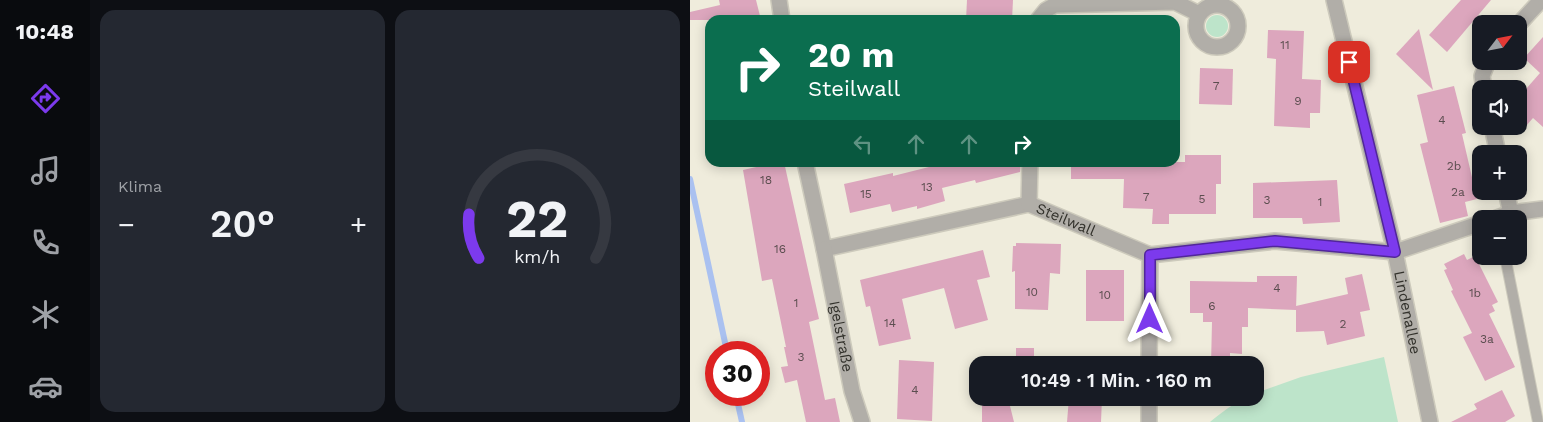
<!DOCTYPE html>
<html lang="de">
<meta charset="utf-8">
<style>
:root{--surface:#171b24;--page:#242831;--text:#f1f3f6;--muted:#9ea1a6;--line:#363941;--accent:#7c3aed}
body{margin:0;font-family:"Work Sans",sans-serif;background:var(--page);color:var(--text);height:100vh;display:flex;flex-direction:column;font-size:19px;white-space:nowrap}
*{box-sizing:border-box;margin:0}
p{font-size:16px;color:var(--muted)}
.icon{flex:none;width:28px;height:28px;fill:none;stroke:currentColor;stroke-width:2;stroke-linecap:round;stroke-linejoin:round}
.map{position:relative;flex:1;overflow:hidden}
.details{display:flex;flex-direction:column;gap:10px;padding:10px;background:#0d0f14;width:600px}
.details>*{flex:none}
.guide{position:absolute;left:15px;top:15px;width:475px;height:152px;border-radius:15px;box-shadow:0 2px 12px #0003;background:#0b6e4f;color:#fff;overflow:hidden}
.needle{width:32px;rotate:58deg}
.tools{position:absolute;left:782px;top:15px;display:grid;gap:10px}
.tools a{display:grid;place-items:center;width:55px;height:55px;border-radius:10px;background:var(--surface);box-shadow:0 2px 12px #0003;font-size:25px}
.speed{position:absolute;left:15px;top:341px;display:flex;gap:10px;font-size:25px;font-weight:700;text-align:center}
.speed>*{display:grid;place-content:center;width:65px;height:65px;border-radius:50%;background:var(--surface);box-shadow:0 2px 12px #0003;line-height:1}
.speed .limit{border:8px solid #d22;background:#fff;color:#111}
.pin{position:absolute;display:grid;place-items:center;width:42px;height:42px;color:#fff;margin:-21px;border-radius:10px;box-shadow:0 2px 8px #0006}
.me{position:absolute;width:55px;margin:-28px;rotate:0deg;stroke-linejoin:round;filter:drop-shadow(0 0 4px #0008)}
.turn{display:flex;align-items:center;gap:18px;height:105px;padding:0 20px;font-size:22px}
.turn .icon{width:65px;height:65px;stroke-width:2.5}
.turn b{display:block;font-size:35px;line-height:42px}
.lanes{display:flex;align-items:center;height:48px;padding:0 20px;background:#0003;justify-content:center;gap:25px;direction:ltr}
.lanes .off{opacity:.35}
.big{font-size:38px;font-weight:600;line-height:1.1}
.details .widget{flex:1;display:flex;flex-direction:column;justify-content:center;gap:8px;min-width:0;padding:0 18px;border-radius:15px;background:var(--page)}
.details .dial{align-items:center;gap:0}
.dial svg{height:130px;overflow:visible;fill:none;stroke:var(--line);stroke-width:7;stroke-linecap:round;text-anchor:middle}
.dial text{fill:var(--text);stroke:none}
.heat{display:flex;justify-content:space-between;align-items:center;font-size:28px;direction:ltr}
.details .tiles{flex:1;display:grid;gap:10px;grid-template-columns:repeat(2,1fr)}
.trip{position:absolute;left:279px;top:356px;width:295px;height:50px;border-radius:15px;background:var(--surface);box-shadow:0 2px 12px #0003;font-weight:600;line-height:50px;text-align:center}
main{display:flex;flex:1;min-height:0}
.tab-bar{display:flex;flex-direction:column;width:90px;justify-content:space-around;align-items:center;background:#090b0e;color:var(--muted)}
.tab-bar .icon{width:35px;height:35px}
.tab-bar .on{color:var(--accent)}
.tab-bar b{font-size:22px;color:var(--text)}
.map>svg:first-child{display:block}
</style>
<main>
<nav class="tab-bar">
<b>10:48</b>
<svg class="icon on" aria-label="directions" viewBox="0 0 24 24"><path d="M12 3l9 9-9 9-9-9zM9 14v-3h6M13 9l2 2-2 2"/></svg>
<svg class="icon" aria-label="music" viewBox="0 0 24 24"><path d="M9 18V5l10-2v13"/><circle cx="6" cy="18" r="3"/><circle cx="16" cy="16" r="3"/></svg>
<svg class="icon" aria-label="phone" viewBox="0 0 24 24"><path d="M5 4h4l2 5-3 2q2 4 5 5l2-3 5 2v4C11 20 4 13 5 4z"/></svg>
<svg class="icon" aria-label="climate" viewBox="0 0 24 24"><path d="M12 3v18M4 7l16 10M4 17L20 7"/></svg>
<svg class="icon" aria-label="car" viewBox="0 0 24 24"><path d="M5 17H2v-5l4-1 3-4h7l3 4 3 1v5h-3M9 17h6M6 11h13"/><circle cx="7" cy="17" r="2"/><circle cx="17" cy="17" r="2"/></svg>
</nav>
<section class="details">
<div class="tiles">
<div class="widget"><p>Klima</p>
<div class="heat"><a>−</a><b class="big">20°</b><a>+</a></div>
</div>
<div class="widget dial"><svg viewBox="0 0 100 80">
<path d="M14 69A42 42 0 1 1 86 69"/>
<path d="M14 69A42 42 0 0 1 8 42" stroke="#7c3aed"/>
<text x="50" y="56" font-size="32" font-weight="700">22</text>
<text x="50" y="72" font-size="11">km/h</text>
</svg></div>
</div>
</section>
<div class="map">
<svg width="853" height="422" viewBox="0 0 853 422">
<rect width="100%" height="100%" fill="#efecdc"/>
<g fill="#bde4ca">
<circle cx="527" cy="26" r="11"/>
<path d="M694 357 708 422H520C533 412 548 398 565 398L566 393 611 377Z"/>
</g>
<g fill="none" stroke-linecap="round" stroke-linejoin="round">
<g stroke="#aac1f0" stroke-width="6">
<path d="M0 179 37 352"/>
<path d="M46 395 52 422"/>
</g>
</g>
<g fill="#dca6bd">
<path d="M29 0H66L71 20H0V12L30 5Z"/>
<path d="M277 0H323L322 20H276Z"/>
<path d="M771 0H801L757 52 739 35Z"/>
<path d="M729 29 743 90 706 54Z"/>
<path d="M578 30 614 31 612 79 631 80 630 113H620V128L584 126 586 59 577 58Z"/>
<path d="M853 37V127L843 118 829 134V97L850 73 834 58Z"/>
<path d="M510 68 543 69 542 105 509 104Z"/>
<path d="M764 86 776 133 772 134 787 199 775 202 778 216 750 223 730 144 738 142 727 95Z"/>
<path d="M495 155H531V184H526V214H479V224H462L463 209 433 208 434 179H381V162H495Z"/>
<path d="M88 162H94L129 319 119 322 135 400 145 398 150 422H116L107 380 95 383 91 367 98 366 94 347H96L82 279 72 281 53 170Z"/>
<path d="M246 162H331L330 172 286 183 285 180 252 188 255 201 227 209V206L202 212 200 204 160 213 154 184 203 173V176L247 165Z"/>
<path d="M647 180 650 222 613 224 612 218H563V183Z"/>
<path d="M326 243 371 244 370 274 360 273 358 310 325 309V271L322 272 323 246H326Z"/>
<path d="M293 250 300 277 287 280 298 320 265 329 254 288 212 299 221 339 189 346 180 306 176 307 170 280Z"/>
<path d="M774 254 777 260 785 256 808 302 802 305 805 311 799 314 825 367 795 381 773 337 782 333 761 291 763 290 754 270 757 269 754 264Z"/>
<rect x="396" y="270" width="38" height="51"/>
<path d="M672 274 680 310 670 312 675 336 637 345 634 331 606 332V306L658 294 655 278Z"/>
<path d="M567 276H607L606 310 558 308V327H552V354L540 353V365H521L522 322H513V313H500V281L567 282Z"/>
<rect x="326" y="348" width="18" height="16"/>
<path d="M209 360 244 362 242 421 207 419Z"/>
<path d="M812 390 825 416 815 422H761L787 409 784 404Z"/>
<path d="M292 398H318L324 422H292Z"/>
<path d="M379 398H412L411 422H377Z"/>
</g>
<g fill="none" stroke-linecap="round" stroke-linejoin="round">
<g stroke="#cdcabc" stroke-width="12">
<path id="lane" d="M815 256 848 422"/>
</g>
<g stroke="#cdcabc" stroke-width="18">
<g id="street">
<path d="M89 0 92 20"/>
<path id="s1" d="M644 0 705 252 740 422"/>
<circle cx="527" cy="26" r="21"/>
<path d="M348 20 356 10 365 5 485 2 509 14"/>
<path d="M829 24 851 0"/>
<path d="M794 89 792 76 798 61"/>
<path d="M802 126 808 154"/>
<path id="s2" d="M115 162 134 249 339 204 460 255 585 241 705 252 791 223"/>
<path d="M816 191 821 213"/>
<path d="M339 204 340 162"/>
<path d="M804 219 821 213 853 209"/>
<path id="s3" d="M134 249 162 391 172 422"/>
<path d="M459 365 460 255"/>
<path d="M459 422V398"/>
</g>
</g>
<use href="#lane" stroke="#b1aea8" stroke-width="10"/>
<use href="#street" stroke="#b1aea8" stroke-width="15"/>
</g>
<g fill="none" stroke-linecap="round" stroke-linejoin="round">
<g stroke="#51269a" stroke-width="12">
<path id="route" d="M460 319V255L585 241 705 252 659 62"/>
</g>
<use href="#route" stroke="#7c3aed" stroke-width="9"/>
</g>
<g text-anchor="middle" stroke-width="5" stroke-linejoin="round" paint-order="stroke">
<g font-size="12" fill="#5c4e50">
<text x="595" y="49">11</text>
<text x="526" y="90">7</text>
<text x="608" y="105">9</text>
<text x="752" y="124">4</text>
<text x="764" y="170">2b</text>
<text x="76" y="184">18</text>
<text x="237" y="191">13</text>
<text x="768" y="196">2a</text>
<text x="176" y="198">15</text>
<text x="456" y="201">7</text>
<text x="512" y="203">5</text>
<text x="577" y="204">3</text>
<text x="630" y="206">1</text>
<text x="90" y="253">16</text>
<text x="587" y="292">4</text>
<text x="342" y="296">10</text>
<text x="785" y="297">1b</text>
<text x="415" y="299">10</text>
<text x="106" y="307">1</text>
<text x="522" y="310">6</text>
<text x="200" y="327">14</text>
<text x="653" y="328">2</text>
<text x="797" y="343">3a</text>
<text x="111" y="361">3</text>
<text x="225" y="394">4</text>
</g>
<g font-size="15" fill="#32312b" stroke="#fff">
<text dy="5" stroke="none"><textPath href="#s2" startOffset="339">Steilwall</textPath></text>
<text dy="5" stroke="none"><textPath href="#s1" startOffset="321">Lindenallee</textPath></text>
<text dy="5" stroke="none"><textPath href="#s3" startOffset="89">Igelstraße</textPath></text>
</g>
</g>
</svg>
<div class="tools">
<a><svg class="needle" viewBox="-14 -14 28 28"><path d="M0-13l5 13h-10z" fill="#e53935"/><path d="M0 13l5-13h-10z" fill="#9ea1a6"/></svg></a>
<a><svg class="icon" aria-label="sound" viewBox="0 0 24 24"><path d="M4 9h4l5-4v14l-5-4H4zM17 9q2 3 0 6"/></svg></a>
<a>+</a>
<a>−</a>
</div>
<div class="speed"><div class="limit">30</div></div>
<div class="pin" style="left:659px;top:62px;background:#d93025"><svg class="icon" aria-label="arrive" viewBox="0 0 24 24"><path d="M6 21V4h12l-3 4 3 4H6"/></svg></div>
<svg class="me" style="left:460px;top:319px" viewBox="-20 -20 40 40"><path d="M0-17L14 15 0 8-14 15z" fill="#7c3aed" stroke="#fff" stroke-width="4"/></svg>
<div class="trip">10:49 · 1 Min. · 160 m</div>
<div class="guide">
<div class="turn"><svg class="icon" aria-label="right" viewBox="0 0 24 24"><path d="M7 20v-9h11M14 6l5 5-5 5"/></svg><div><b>20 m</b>Steilwall</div></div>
<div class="lanes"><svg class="icon off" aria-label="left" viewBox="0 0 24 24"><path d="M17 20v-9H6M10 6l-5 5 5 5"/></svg><svg class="icon off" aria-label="ahead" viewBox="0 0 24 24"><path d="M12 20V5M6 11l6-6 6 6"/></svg><svg class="icon off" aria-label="ahead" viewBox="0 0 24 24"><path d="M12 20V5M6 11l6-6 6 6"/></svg><svg class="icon" aria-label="right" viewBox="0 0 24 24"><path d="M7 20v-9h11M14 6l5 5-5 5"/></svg></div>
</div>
</div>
</main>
